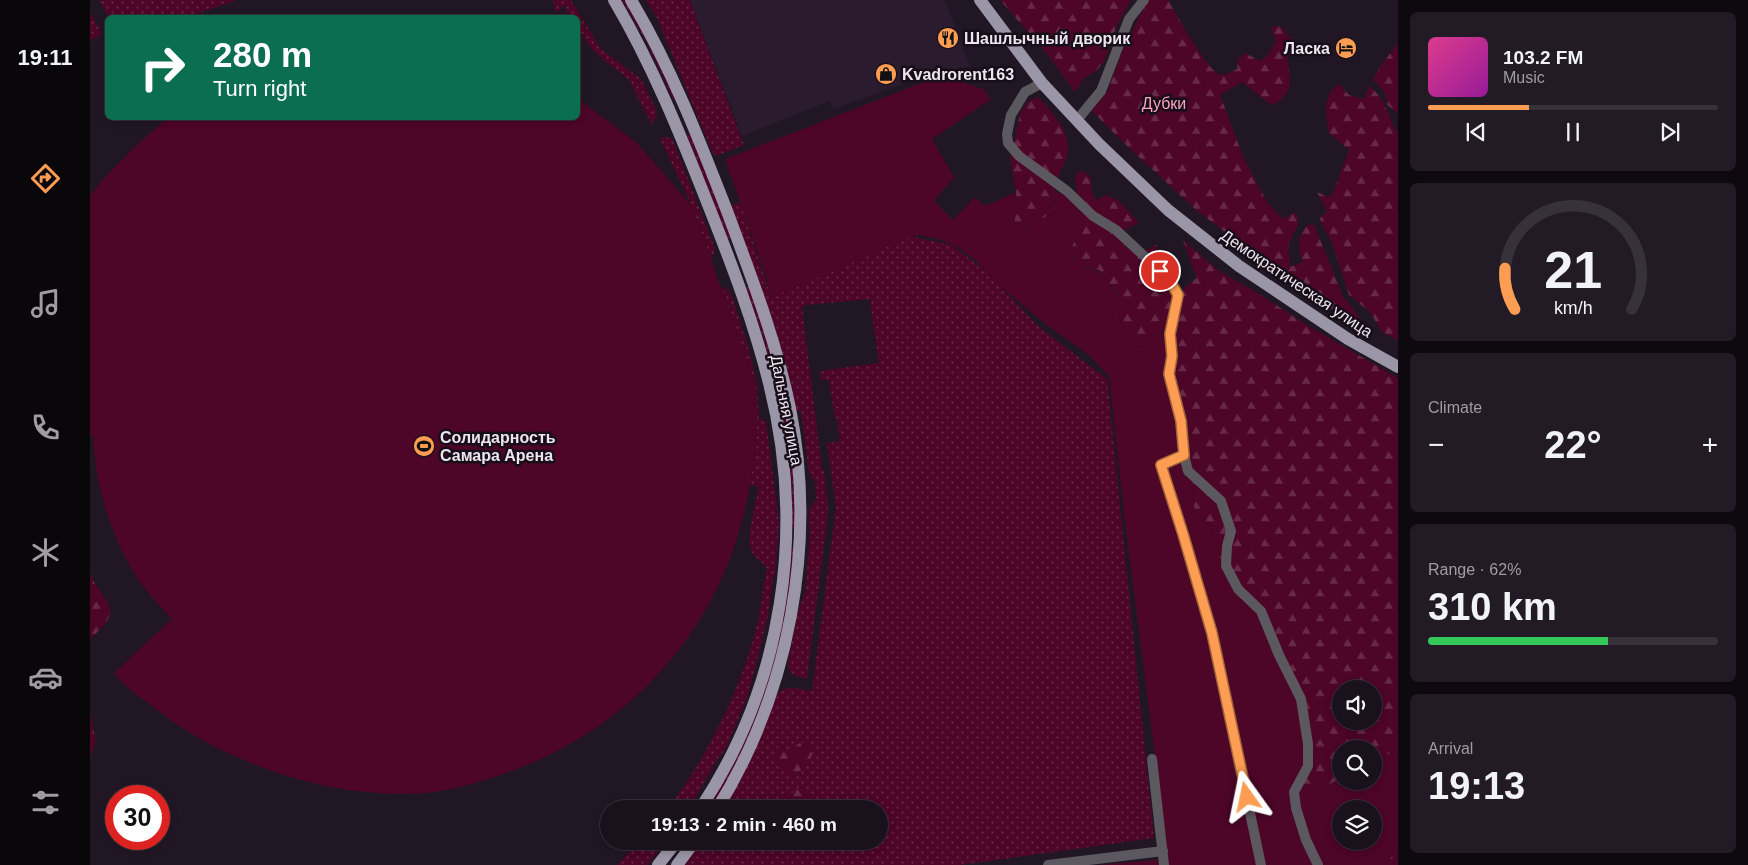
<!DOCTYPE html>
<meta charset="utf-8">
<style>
:root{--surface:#19111b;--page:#221a24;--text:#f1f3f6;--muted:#9f9da3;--line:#37313a;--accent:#fc9d53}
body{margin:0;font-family:Helvetica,sans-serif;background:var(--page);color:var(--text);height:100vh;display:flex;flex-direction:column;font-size:19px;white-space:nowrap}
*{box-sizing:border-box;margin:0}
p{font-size:16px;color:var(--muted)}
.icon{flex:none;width:28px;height:28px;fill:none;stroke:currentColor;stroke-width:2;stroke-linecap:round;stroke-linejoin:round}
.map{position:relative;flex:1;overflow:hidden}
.sheet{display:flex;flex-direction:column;gap:12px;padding:12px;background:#0e090f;width:350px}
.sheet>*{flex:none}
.hud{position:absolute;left:15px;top:15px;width:475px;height:105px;border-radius:8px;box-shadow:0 2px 8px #0003,0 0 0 1px var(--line);background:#0b6e4f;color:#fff;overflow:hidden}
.tools{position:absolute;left:1242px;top:680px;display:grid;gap:10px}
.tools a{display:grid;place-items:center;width:50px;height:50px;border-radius:50%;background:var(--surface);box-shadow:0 2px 8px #0003,0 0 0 1px var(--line);font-size:25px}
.speed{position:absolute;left:15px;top:785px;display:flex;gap:10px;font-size:25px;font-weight:700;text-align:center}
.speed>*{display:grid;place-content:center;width:65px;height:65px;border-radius:50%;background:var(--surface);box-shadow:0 2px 8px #0003,0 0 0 1px var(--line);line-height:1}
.speed .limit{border:8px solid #d22;background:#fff;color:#111}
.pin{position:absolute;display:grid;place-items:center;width:42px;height:42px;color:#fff;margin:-21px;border:2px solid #fff;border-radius:50%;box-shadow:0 1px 5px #0007}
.me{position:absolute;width:55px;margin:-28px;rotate:348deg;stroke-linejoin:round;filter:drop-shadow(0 0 4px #0008)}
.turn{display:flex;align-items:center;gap:18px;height:105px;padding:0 25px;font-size:22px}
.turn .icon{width:65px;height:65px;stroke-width:2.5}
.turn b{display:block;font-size:35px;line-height:42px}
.big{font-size:38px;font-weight:800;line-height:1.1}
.sheet .widget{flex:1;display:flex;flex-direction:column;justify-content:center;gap:8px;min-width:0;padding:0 18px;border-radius:8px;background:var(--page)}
.sheet .dial{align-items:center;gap:0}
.dial svg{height:130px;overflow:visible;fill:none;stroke:var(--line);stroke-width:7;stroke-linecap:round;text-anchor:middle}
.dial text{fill:var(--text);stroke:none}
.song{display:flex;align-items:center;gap:15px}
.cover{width:60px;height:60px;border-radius:8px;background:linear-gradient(135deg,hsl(330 70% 55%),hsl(300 70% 35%))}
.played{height:5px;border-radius:2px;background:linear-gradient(90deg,var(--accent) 35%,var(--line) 35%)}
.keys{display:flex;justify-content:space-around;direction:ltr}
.heat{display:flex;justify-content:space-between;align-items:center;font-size:28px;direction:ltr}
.charge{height:8px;border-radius:4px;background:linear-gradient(90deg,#34c759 62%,var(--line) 0)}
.trip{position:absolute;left:510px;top:800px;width:288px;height:50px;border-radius:25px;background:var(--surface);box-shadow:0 2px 8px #0003,0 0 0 1px var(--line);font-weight:800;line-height:50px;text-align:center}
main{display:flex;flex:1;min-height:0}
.tabs{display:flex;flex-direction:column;width:90px;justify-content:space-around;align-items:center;background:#0a070b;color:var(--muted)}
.tabs .icon{width:35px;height:35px}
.tabs .active{color:var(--accent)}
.tabs b{font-size:22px;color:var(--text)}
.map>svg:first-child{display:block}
</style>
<main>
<nav class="tabs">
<b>19:11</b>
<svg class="icon active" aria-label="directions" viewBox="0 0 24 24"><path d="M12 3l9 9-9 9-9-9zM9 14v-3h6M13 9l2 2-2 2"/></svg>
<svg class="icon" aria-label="music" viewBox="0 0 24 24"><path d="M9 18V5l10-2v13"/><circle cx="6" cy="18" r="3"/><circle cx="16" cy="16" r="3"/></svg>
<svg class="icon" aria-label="phone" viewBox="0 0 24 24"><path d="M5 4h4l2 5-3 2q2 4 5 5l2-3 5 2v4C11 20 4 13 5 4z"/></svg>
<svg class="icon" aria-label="climate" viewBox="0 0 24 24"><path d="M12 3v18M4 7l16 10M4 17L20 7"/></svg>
<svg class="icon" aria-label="car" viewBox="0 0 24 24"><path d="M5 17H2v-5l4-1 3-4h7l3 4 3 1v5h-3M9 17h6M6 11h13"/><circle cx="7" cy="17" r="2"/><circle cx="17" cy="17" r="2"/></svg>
<svg class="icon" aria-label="filters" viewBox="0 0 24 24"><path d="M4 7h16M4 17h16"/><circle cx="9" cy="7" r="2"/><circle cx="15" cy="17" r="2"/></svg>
</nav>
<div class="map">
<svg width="1308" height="865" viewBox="0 0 1308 865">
<defs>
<pattern id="grass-dots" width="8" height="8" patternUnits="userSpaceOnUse" patternTransform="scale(1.25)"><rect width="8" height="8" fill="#4d0528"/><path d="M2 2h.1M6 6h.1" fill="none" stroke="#672948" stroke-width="1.8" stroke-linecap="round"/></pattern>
<pattern id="forest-firs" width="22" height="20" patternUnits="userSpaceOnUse" patternTransform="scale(1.25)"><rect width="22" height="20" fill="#4d0528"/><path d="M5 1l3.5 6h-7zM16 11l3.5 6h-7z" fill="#672948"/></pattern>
</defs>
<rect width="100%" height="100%" fill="#211724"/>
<path fill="#2a1b2e" d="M600 0H855L880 66 838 75 743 109 739 101 652 136Z"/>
<g fill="url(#grass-dots)">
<path d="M9 0H147L98 17 19 18Z"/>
<path d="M463 0H481L511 49 551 79 567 112 566 118 559 126 560 122 539 80 521 65H519C505 51 488 39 488 18L480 17 476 11 477 9 475 5 465 13Z"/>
<path d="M532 0H538L588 98 583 99 556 41Z"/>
<path d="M556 0H600L654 145 625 156 620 147 567 18Z"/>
<path d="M0 12 12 34 0 41Z"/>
<path d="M603 133 642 238 638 239 597 135Z"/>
<path d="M574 137 580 138 584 143 624 246 625 252 621 259 602 206 570 139Z"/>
<path d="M650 202 681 297 745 270 819 236 862 245 896 272 948 326 1017 379 1064 838 870 865H595L612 841H789V809H633L687 694C698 684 709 689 722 691L746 507 737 443 750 441 747 419H745L739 380H731L729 371 789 363 780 303 782 299 716 305 712 307 732 469H734L738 507 737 523 717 678C706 678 698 674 698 663L708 611 715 593 720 536 719 511 726 498 725 482 719 472 711 411H705L639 207Z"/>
<path d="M660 286C675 332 691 378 698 426 703 460 704 495 705 529H700L688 401 672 333 656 288Z"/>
<path d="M631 287 637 289 642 296 660 354 667 383 669 418 676 421 689 522 685 576 683 577 678 616 658 695 636 748 625 763 599 809H578C619 753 650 692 667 625 671 606 673 587 677 569 674 562 667 560 663 554 654 541 666 502 669 487L660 485C666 453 669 419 666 387Z"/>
<path d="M699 547 704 548 694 629 674 699 649 759 624 804 620 809H615L665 710Z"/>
<path d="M551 841H576L557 865H527Z"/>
</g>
<g fill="url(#forest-firs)" fill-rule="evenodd">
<path d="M910 0H1041L1027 25 1014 62 1006 71 994 78 985 92 958 55Z"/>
<path d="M1060 0H1078C1087 15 1115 66 1127 73 1130 75 1133 74 1135 75L1147 69 1148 59 1156 53 1169 61 1177 56 1186 41 1181 27 1190 26 1204 42 1205 45 1197 58C1201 80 1204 91 1184 105L1177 102 1152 82 1130 95 1154 159 1177 202 1193 219 1206 212C1212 229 1204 228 1200 242 1197 249 1200 259 1200 267L1213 262C1207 246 1207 236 1219 224L1224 225 1253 296 1279 330 1242 309 1175 263 1105 209 1036 145 1002 111 1018 90 1032 52 1053 9Z"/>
<path d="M1308 43V113L1297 105C1297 93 1292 88 1283 80L1290 67Z"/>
<path d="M1249 84 1259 95 1273 99 1280 86 1290 97 1297 110 1305 129 1308 132V341L1291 331 1280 312 1259 295 1242 243 1231 223 1230 218 1237 211 1227 192 1238 197 1243 193 1259 150 1239 133C1236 115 1231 97 1249 84Z"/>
<path d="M948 97C962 111 983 133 977 155 975 164 969 172 967 180 964 191 965 201 966 212L936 227 930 232 924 229 926 192 920 157 926 135 930 113 938 101Z"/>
<path d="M990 170 1000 176 1002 192 1006 200 1016 195 1029 201 1049 223 1036 229 1031 240 1036 248 1048 253 1067 245 1063 269 1082 284 1085 303 1081 325 1051 347 1043 345C1034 330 1025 315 1029 296L1009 270 991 266 985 262 982 255V246L992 227 985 178Z"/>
<path d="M1093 240 1129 271 1166 292 1220 327 1308 378V750L1284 761V749H1251V778L1232 789H1205L1201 775 1215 762 1211 741 1166 611 1150 599 1135 577 1121 528 1104 508 1102 477 1083 381 1085 327 1088 306 1095 287 1107 278ZM1251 689H1284V721H1251Z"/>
<path d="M0 575C19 609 34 609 0 639Z"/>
<path d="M0 712 6 741 0 758Z"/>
<path d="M717 741 724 748C721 761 715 771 702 774 692 767 686 762 684 750L692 746 701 751 708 744Z"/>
<path d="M706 790H716L729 807 727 809H712L704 804H697L689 806 685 805V801L699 796Z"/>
<path d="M1308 848V865H1295Z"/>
</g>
<g fill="#4d0528" fill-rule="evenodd">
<path d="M842 79H863L895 90 900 100 842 139 864 177 844 201 863 220 885 197 895 206 926 192 924 229 930 232 943 223 966 212 965 193H974L999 220C989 230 970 257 991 266 996 269 1005 268 1009 272 1016 278 1022 289 1029 297 1025 315 1034 330 1043 345L1051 347 1064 337 1076 331 1102 477 1104 508 1121 528 1135 577 1150 599 1166 611 1208 704 1215 762 1201 775 1205 788 1232 789 1251 778V781H1284V761L1308 750V848L1295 865H1010L1077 859 1073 819 1036 530 1019 376 999 355 954 323 905 282 885 260 868 247 851 240 831 235 819 237 745 270 681 297 675 273 635 159ZM1251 809H1284V841H1251Z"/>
<path d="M488 99 547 143 602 206 666 387C669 417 666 449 661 479 640 614 553 722 424 770 396 781 365 790 335 793 273 797 210 784 154 760 118 745 93 730 62 706 49 697 34 686 24 673L82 619C71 607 59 594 49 581 21 538 5 486 3 435H0V195C24 166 50 140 79 118H488Z"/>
</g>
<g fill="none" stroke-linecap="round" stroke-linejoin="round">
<g stroke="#5b5860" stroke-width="10">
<path d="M952 83 935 92 921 115 917 134 918 143 929 156 977 191 1003 216 1026 230 1079 279 1088 295 1080 334 1082 356 1079 374 1091 421 1094 455 1071 465 1093 535 1122 633 1171 865"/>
<path d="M987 120 1011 91 1039 19 1054 0"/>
<path d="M1094 455 1098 471 1131 501 1141 531 1137 546 1136 566 1148 589 1171 611 1189 655 1211 699 1218 744V766L1204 792 1206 808 1216 840 1228 865"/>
<path d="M1062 759 1074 865"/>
<path d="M958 865 1073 851"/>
</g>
<g stroke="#9b96a7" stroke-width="12">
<path d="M524 0C563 66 591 136 619 207 642 265 664 323 679 383 716 529 694 683 610 809"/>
<path d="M541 0C581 67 609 139 637 211 661 276 686 340 700 408 727 543 700 691 627 809"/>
<path d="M890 0 952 83 1009 144 1078 210 1149 266 1258 339 1308 367"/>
<path d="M568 865 587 841"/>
<path d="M587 865 605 841"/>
</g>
</g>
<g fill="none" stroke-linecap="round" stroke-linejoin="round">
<g stroke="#a46636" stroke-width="12">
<path id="route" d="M1070 271 1079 279 1088 295 1080 334 1082 356 1079 374 1091 421 1094 455 1071 465 1093 534 1122 633 1157 797"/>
</g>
<use href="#route" stroke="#fc9d53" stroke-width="9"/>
</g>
<defs>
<g id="restaurant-disc" transform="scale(1.125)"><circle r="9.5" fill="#fc9d53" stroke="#180e1a"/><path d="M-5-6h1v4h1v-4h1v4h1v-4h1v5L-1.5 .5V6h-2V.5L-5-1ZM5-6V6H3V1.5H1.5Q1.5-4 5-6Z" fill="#111"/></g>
<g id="hotel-disc" transform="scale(1.125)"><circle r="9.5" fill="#fc9d53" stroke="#180e1a"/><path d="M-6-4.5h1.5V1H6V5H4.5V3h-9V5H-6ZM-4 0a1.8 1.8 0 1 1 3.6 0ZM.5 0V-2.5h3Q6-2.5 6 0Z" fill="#111"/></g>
<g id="shop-disc" transform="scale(1.125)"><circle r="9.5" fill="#fc9d53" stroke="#180e1a"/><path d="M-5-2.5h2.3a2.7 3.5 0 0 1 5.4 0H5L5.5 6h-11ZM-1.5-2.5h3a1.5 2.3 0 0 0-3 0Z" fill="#111"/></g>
<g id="stadium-disc" transform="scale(1.125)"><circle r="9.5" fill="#fc9d53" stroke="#180e1a"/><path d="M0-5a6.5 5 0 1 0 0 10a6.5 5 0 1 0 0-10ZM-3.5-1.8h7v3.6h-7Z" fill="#111"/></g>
</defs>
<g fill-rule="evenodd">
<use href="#restaurant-disc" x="858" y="38"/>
<use href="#hotel-disc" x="1256" y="48"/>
<use href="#shop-disc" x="796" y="74"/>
<use href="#stadium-disc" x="334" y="446"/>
</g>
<g text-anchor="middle" stroke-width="5" stroke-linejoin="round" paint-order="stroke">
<g font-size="16" font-weight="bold" fill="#ece4ee" stroke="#180e1a" text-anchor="start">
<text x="874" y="44">Шашлычный дворик</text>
<text x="1240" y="54" text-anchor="end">Ласка</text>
<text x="812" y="80">Kvadrorent163</text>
<text x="350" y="443">Солидарность<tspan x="350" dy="18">Самара Арена</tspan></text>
</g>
<g font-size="16" fill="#faa1bf" stroke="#180e1a">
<text x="1074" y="109">Дубки</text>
</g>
<g font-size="16" fill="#ece4ee" stroke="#180e1a">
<text transform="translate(1207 283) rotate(34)" y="6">Демократическая улица</text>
<text transform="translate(697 410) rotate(79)" y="6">Дальняя улица</text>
</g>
</g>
</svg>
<div class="tools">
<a><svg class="icon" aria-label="sound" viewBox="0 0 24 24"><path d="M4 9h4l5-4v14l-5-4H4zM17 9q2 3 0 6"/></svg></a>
<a><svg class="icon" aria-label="search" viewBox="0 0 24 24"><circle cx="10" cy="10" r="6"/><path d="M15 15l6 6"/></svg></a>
<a><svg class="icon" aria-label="layers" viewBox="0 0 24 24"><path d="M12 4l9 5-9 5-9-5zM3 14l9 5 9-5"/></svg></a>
</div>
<div class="speed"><div class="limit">30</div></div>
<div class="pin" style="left:1070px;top:271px;background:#d93025"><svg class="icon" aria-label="arrive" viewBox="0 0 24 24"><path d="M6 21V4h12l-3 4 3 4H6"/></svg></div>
<svg class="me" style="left:1157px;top:797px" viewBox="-20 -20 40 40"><path d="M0-17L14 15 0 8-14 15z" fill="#fc9d53" stroke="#fff" stroke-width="4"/></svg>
<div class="trip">19:13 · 2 min · 460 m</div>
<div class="hud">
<div class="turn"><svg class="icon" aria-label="right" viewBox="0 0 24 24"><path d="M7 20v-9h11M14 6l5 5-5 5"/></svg><div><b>280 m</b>Turn right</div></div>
</div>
</div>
<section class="sheet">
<div class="widget">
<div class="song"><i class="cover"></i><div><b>103.2 FM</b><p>Music</p></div></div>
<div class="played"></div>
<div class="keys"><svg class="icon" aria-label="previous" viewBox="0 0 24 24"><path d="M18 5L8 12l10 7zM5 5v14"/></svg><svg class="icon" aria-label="pause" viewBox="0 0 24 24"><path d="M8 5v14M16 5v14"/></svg><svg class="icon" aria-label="next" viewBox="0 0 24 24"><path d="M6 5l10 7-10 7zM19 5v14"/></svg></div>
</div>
<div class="widget dial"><svg viewBox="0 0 100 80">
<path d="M14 69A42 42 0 1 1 86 69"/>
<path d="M14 69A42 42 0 0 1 8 44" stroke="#fc9d53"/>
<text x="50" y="56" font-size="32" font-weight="700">21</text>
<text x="50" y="72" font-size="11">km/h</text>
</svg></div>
<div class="widget"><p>Climate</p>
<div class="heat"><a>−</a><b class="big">22°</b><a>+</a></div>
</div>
<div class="widget"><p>Range · 62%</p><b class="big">310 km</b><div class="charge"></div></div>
<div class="widget"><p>Arrival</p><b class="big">19:13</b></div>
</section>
</main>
